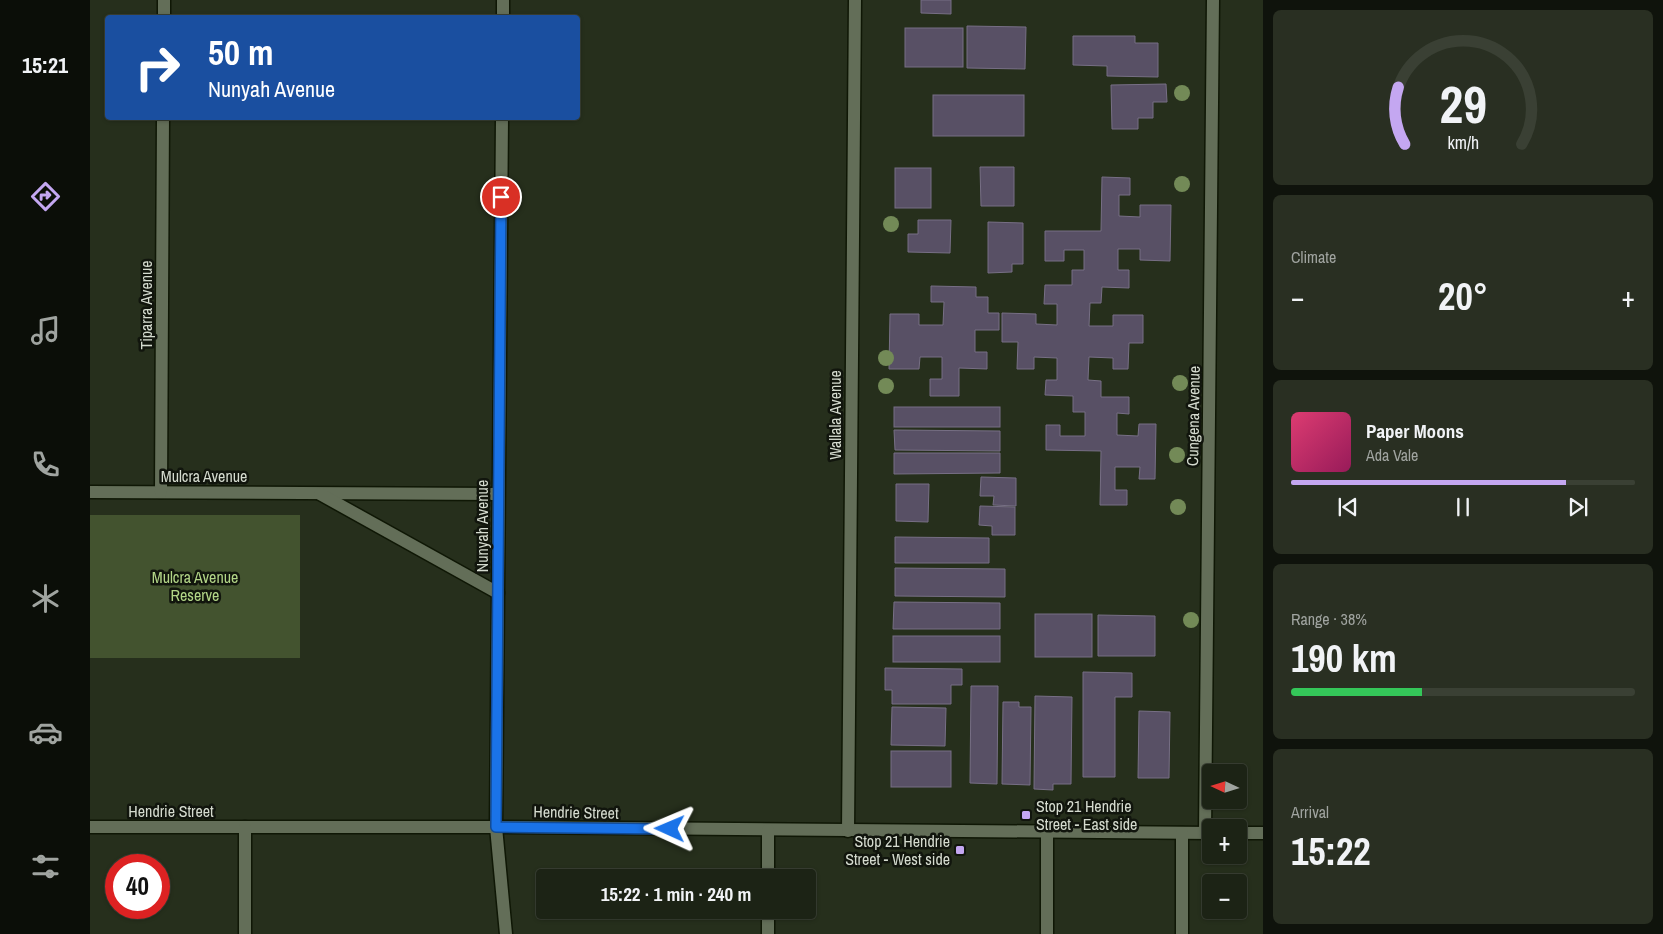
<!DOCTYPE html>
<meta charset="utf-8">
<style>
:root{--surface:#1c2315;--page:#292f22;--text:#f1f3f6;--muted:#a0a4a0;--line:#3a4034;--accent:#c4a7f1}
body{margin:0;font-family:"Archivo Narrow",sans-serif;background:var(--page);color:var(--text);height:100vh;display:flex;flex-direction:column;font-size:19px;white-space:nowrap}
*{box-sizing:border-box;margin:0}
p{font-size:16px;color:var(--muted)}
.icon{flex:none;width:28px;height:28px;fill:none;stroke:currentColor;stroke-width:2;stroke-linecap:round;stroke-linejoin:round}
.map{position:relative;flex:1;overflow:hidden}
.details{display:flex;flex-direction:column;gap:10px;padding:10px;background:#0f130c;width:400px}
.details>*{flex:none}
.banner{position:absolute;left:15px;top:15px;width:475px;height:105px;border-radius:5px;box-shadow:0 1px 4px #0004,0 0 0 1px var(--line);background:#1a4fa0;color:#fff;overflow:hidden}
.needle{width:32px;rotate:274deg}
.fabs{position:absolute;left:1112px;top:764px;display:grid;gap:10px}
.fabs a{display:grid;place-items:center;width:45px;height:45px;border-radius:5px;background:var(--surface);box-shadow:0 1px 4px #0004,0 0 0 1px var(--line);font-size:25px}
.speed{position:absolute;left:15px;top:854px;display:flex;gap:10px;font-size:25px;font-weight:700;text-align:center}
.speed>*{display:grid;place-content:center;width:65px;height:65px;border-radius:50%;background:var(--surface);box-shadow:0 1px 4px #0004,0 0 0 1px var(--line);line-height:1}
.speed .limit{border:8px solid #d22;background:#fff;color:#111}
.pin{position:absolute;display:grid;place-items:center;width:42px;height:42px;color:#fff;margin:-21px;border:2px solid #fff;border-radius:50%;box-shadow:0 1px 5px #0007}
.me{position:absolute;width:55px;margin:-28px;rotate:271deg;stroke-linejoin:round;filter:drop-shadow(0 0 4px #0008)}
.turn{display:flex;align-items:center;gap:18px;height:105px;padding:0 20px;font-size:22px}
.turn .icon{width:65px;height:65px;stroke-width:2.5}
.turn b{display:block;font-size:35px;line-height:42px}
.big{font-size:38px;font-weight:800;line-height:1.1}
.details .tile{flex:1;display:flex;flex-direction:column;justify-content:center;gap:8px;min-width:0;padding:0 18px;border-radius:8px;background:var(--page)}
.details .dial{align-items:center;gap:0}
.dial svg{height:130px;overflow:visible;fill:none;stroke:var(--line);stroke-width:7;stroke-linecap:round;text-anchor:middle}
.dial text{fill:var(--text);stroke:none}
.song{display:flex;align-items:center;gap:15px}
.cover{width:60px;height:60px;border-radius:8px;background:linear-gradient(135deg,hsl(340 70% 55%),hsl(330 70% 35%))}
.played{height:5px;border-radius:2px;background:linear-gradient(90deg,var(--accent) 80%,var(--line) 80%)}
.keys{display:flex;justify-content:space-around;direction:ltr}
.heat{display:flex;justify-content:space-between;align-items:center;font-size:28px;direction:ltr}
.charge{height:8px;border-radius:4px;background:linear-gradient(90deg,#34c759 38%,var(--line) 0)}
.trip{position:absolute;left:446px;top:869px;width:280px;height:50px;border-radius:5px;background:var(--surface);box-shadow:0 1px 4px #0004,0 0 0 1px var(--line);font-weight:800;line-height:50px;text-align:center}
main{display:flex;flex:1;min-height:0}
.tabs{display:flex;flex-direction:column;width:90px;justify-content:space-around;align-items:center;background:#0b0e08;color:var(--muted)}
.tabs .icon{width:35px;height:35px}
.tabs .active{color:var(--accent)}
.tabs b{font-size:22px;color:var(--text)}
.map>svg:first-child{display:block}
</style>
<main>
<nav class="tabs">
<b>15:21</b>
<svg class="icon active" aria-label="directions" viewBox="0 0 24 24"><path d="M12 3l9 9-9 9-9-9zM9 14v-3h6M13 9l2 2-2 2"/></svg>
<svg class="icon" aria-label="music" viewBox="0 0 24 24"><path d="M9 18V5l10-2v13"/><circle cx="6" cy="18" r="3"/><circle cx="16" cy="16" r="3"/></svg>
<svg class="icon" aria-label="phone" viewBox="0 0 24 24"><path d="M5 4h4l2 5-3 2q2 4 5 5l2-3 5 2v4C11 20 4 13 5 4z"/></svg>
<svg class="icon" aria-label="climate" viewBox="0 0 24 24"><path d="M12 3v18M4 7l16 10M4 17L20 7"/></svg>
<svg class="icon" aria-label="car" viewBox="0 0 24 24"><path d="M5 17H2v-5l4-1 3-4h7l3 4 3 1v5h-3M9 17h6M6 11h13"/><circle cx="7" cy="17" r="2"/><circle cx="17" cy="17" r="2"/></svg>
<svg class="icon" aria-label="filters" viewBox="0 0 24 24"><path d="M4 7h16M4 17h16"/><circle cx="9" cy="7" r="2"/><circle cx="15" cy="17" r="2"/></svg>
</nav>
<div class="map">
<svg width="1173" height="934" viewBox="0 0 1173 934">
<rect width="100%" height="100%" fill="#262f1c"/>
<rect fill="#43532f" x="0" y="515" width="210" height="143"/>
<g fill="#585065" stroke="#776f85">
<path d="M831 0H861V14L831 13Z"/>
<path d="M877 26 936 27 935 69 877 68Z"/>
<rect x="815" y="28" width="58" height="39"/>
<path d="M983 36H1045V43H1068V77L1017 76V66L983 65Z"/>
<path d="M1076 84 1077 102H1063V118H1048V129H1022L1021 85Z"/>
<rect x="843" y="95" width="91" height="41"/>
<path d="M890 167H924V206H891Z"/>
<rect x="805" y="168" width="36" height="40"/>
<path d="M1012 177 1040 178V195H1029V216L1050 217V205H1081L1080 261 1050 260V249H1028V270H1039V288L1012 287 1011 303H1000L999 326H1023V315H1053V343H1039L1038 369H1023V358L999 357 998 380 1011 381V397H1039V414L1027 413V435L1048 436 1049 424H1066L1065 479H1049L1050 467H1025V490H1037V505H1010L1011 451 956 450V425H970V436H995V412H983V396L955 395 956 380H967V358L944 357V369H927L928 342H912V313L946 314V324L967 325V304H954L955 285H982V270H994V250H974V261H955V231H1011Z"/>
<path d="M828 220H861L860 253 818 252V234H828Z"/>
<path d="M898 222 933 223V264H922V272L898 273Z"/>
<path d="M841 286 886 287V297H898V313H909V330H885V352H897V369L869 368V396H840V379H852V357H830L829 369H799L800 314H829V325H853L854 302H841Z"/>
<rect x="804" y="407" width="106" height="20"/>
<path d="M804 430 910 431V451L805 450Z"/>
<path d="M804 453H910V473L804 474Z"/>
<path d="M891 477 926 478V506L903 505 904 496H890Z"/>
<path d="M806 484H839L838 522 806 521Z"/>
<path d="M890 506 925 507V535H902V526L889 525Z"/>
<path d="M805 537 899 538V563H805Z"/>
<path d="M805 568 915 569V597L805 596Z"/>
<path d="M804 602 910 603V629H803Z"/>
<rect x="945" y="614" width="57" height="43"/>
<path d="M1008 615 1065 616V656H1008Z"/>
<rect x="803" y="636" width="107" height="26"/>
<path d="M795 668 872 669V685H861V704H802V690H795Z"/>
<path d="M993 672 1042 673V697H1025V777H993Z"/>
<path d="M881 686H908L907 784 880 783Z"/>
<path d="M945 696 982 697 981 784H963V790L944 789Z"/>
<path d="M913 702H929V707H941L940 785 912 784Z"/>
<path d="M802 707 856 708 855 746 801 745Z"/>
<path d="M1049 711 1080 712 1079 778H1048Z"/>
<rect x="801" y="751" width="60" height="36"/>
</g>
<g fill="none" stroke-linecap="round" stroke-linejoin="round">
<g stroke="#0f1705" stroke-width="15">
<g id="minor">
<path d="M74 18V0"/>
<path d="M413 18V0"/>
<path d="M412 118 406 827 416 934"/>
<path d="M0 492 408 494"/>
<path d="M71 492 73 118"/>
<path d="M230 494 408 593"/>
<path d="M0 827H406L1121 833"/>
<path d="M678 830V878"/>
<path d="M758 831 765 0"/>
<path d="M1115 833 1123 0"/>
<path d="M1149 833H1173"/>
<path d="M678 910V934"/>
<path d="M155 934V827"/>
<path d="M957 934V833"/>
<path d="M1092 934V833"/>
</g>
</g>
<use href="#minor" stroke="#636e58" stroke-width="12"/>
</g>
<g fill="#738a57">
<circle cx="1092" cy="93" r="8"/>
<circle cx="1092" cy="184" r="8"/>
<circle cx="801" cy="224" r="8"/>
<circle cx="796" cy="358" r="8"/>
<circle cx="1090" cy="383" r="8"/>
<circle cx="796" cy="386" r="8"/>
<circle cx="1087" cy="455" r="8"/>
<circle cx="1088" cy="507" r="8"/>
<circle cx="1101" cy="620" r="8"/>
</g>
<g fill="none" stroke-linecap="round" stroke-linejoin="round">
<g stroke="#114b97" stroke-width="12">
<path id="route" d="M411 197 406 827 580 829"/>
</g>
<use href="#route" stroke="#1a73e8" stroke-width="9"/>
</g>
<g fill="#c4a7f1" stroke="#11150d" stroke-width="2">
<rect x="931" y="810" width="10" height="10" rx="2.5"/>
<rect x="865" y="845" width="10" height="10" rx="2.5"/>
</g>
<g text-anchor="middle" stroke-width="5" stroke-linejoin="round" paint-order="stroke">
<g font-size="16" fill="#d5dbcf" stroke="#11150d">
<text transform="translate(56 305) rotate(-90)" y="6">Tiparra Avenue</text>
<text transform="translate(745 415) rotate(-90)" y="6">Wallala Avenue</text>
<text transform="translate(1103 416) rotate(-89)" y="6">Cungena Avenue</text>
<text x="114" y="482">Mulcra Avenue</text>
<text transform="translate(392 526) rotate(-90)" y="6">Nunyah Avenue</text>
<text x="81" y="817">Hendrie Street</text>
<text transform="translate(486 812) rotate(1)" y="6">Hendrie Street</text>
</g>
<g font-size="16" fill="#b2d587" stroke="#11150d">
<text x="105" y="583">Mulcra Avenue<tspan x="105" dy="18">Reserve</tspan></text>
</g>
<g font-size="16" fill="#d5dbcf" stroke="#11150d" text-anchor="start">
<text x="946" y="812">Stop 21 Hendrie<tspan x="946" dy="18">Street - East side</tspan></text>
<text x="860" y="847" text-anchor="end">Stop 21 Hendrie<tspan x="860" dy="18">Street - West side</tspan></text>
</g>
</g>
</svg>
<div class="fabs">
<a><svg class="needle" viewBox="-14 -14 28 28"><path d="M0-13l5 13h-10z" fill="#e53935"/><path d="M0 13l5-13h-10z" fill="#a0a4a0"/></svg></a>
<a>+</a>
<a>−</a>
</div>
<div class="speed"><div class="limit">40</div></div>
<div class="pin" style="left:411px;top:197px;background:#d93025"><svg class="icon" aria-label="arrive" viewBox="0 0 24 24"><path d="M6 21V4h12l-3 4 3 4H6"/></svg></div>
<svg class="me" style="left:580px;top:829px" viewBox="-20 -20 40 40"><path d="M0-17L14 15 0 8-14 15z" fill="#1a73e8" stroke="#fff" stroke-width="4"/></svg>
<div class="trip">15:22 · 1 min · 240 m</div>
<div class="banner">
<div class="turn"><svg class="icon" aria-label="right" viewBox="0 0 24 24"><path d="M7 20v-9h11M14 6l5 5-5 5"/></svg><div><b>50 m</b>Nunyah Avenue</div></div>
</div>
</div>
<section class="details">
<div class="tile dial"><svg viewBox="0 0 100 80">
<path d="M14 69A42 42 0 1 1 86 69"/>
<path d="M14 69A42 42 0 0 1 10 34" stroke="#c4a7f1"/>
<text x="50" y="56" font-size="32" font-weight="700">29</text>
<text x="50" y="72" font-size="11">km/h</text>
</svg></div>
<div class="tile"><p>Climate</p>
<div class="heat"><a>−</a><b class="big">20°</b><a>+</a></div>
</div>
<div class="tile">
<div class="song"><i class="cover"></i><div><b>Paper Moons</b><p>Ada Vale</p></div></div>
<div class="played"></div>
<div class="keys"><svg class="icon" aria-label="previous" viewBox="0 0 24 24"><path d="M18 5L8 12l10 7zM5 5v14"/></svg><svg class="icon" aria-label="pause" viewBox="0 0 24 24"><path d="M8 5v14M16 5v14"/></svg><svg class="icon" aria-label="next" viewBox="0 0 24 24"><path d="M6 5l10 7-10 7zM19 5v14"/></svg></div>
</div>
<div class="tile"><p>Range · 38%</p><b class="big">190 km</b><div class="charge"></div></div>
<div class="tile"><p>Arrival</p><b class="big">15:22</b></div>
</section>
</main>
